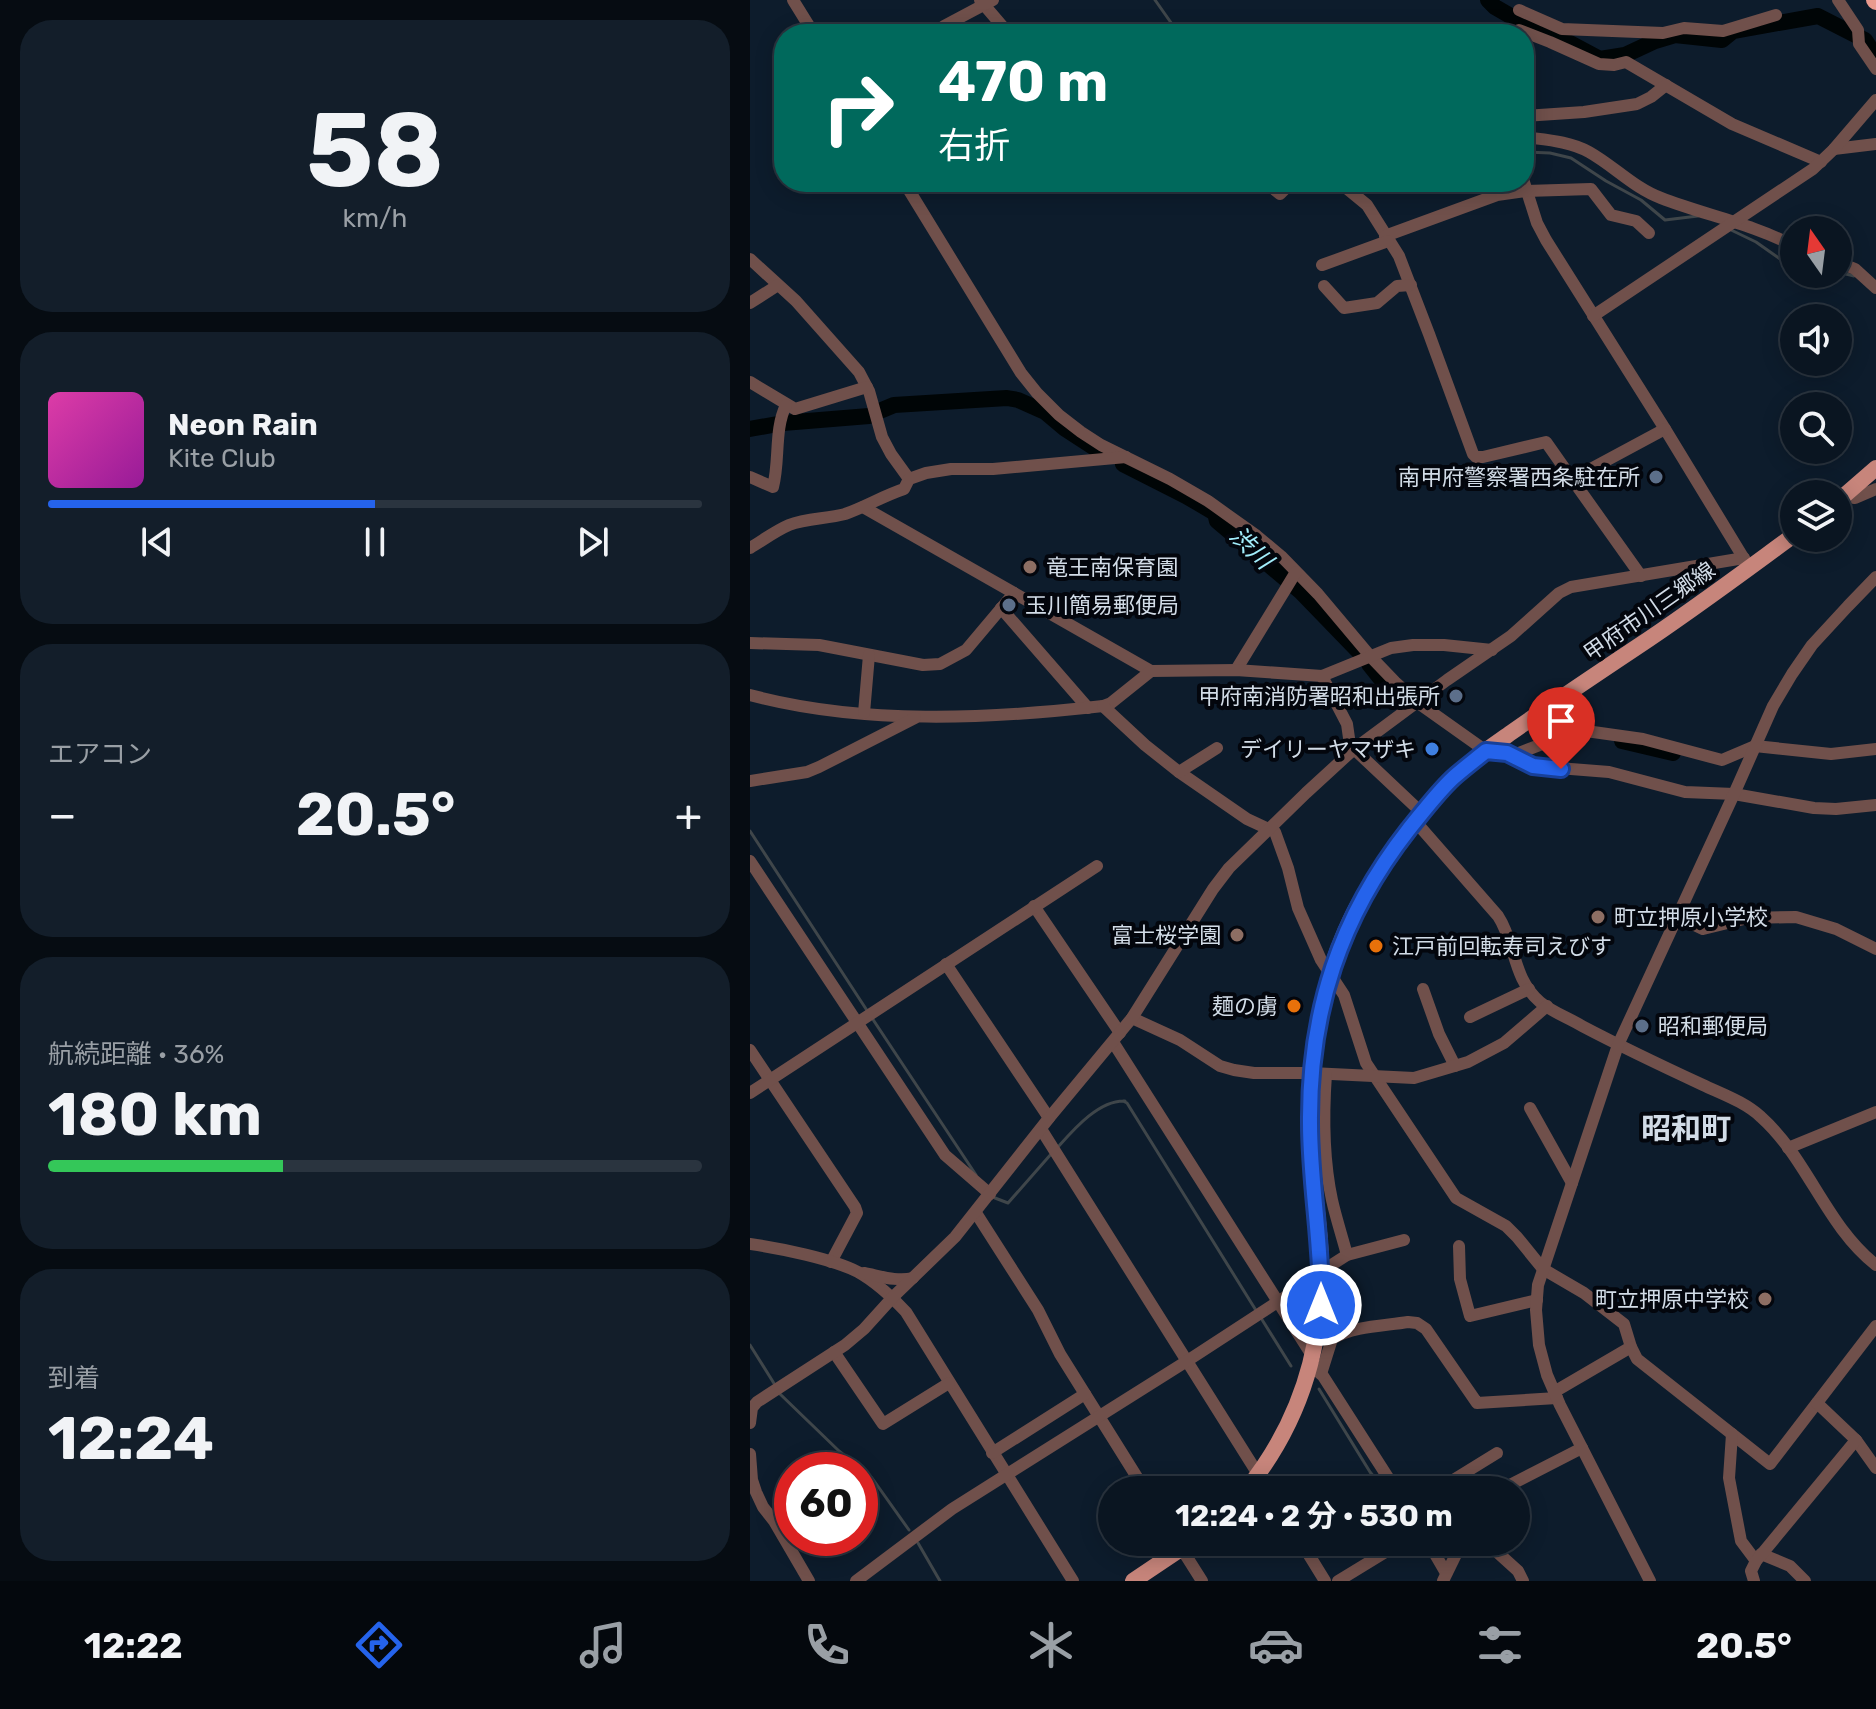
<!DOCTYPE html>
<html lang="ja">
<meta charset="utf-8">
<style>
:root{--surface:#0a1521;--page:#131e2a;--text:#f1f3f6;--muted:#999fa5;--line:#2a343f;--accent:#2563eb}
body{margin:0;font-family:Rubik,"Noto Sans JP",sans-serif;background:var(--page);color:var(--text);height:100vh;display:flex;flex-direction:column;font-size:30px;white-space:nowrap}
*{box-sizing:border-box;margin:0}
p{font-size:26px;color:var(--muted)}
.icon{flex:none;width:44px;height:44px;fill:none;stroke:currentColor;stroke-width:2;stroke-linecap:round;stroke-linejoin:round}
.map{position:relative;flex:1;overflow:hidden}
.details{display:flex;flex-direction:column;gap:20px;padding:20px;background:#060c12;width:750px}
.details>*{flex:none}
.banner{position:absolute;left:24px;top:24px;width:760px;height:168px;border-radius:32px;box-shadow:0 4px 20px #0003,0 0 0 2px var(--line);background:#00695c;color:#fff;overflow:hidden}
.needle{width:52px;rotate:346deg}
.controls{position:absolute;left:1030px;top:216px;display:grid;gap:16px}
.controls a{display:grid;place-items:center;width:72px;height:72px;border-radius:50%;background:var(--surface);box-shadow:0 4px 20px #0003,0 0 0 2px var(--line);font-size:40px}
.speed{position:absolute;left:24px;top:1452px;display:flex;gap:16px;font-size:40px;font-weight:700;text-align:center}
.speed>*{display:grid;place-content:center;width:104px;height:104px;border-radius:50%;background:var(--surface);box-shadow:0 4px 20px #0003,0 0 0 2px var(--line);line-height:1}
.speed .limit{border:12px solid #d22;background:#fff;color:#111}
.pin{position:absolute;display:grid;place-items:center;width:68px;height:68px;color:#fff;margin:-82px -34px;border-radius:50% 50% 50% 0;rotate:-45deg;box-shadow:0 0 8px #0007}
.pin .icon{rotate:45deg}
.me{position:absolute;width:88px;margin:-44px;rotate:0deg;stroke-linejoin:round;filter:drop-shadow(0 0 6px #0008)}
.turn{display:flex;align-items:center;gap:28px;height:168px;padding:0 32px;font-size:36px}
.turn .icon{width:104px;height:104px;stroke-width:2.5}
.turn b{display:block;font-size:56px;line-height:68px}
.big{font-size:60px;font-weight:700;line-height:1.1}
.details .card{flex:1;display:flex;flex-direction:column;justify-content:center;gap:12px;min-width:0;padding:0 28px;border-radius:32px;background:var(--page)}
.details .dial{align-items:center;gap:0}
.dial b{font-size:104px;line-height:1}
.song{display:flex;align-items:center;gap:24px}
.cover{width:96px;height:96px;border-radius:12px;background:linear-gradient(135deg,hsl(320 70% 55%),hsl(300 70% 35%))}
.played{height:8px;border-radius:4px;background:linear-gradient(90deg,var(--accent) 50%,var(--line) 50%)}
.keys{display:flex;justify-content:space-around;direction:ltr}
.heat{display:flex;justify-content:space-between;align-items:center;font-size:44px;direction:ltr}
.charge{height:12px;border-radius:6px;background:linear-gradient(90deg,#34c759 36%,var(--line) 0)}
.trip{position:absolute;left:348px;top:1476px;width:432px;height:80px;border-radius:40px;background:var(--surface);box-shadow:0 4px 20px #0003,0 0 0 2px var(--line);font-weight:700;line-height:80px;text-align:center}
.menu{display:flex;height:128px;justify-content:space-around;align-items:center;background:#04080d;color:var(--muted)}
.menu .icon{width:56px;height:56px}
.menu .on{color:var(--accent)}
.menu b{font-size:36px;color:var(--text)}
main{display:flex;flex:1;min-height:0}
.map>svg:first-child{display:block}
</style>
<main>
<section class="details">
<div class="card dial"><b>58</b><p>km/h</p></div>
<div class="card">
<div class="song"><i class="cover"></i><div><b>Neon Rain</b><p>Kite Club</p></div></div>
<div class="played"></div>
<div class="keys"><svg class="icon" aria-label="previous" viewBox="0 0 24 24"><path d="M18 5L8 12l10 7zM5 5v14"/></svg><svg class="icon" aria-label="pause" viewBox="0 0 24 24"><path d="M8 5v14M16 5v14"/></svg><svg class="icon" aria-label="next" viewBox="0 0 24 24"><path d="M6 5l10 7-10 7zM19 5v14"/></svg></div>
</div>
<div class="card"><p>エアコン</p>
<div class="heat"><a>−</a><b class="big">20.5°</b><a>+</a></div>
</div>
<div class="card"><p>航続距離 · 36%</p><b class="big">180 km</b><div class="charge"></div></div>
<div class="card"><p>到着</p><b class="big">12:24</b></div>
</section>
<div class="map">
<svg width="1126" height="1581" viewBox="0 0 1126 1581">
<rect width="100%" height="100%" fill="#0d1c2c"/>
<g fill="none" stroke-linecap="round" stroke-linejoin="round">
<g stroke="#3f464a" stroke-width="3">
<path d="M405 0 429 34"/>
<path d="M776 152 800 153 821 158 856 181 891 200 915 220 948 216"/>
<path d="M603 189 640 182"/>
<path d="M979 229 1006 242 1033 261 1044 263"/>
<path d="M1088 272 1104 276"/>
<path d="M0 831 118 1012"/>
<path d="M122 1018 226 1175"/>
<path d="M308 1147C324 1129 349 1100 375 1101H373L377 1103 507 1312"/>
<path d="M245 1198 258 1203 302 1153"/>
<path d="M511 1318 541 1366"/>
<path d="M0 1345 25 1385"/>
<path d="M569 1389 620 1472 635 1490"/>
<path d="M30 1394 89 1451 122 1478 159 1530"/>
<path d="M168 1543 190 1581"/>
</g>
<g stroke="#000506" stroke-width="16">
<path d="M738 0 745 7 764 18"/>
<path d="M776 24 820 43 850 59 875 55 905 41 925 35 972 40 983 31 1068 16 1115 40 1126 57"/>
<path d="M132 410 144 405 257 398 268 400 295 412 314 428 354 454"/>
<path d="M0 429 33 423 119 416"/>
<path d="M373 464 436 496 465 513 467 521 551 592 612 655"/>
<path d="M619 664 642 693 657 703"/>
<path d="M872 741 923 753"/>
</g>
<g stroke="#70504b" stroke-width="12">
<path d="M43 0 64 34"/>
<path d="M230 0 259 34"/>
<path d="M1088 0 1108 30 1109 44 1126 69"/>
<path d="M769 10 812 29 913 33 934 28 973 31 1026 15"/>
<path d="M769 30 800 42 849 64 864 65 876 62 982 124 1071 162"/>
<path d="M183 34 194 26 243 0"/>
<path d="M774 116 834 112 887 104 901 97 916 85"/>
<path d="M774 137C796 140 819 141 839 152 864 166 884 188 911 198 955 215 1002 224 1044 246"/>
<path d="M1084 149 1126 144"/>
<path d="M154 182 271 373 287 393 309 415 331 432 351 445 420 479 458 501 507 536 531 556 568 594 621 657 645 682 667 702 736 751 757 753 783 766 859 772 935 792 984 794 1064 808 1086 809 1126 805"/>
<path d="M515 182 530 194 542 182"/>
<path d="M589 182 617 205 649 256 679 334 723 454 726 457H733L796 442 822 479"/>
<path d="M774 182 787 223 796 240 915 429 996 562"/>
<path d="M635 236 747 195 776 191 841 189 861 215 886 221 899 233"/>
<path d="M0 259 46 301 109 372 119 391 132 437 141 454 159 479"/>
<path d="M1088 262 1105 269 1126 288"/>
<path d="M572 265 638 241"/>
<path d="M574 286 594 308 627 303 647 286 661 285"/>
<path d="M0 303 28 285"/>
<path d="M843 316 1063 169 1084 149 1126 100"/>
<path d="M0 382 45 409 117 387"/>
<path d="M0 477 23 487C30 460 24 430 36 405"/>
<path d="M1094 496 1105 498 1126 489"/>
<path d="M113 507 401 671"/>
<path d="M0 548C12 541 25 531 39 525 56 518 77 519 95 514 115 507 133 496 154 489L159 479 176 473 201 469H243L376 457"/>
<path d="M891 576 822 479 915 429"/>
<path d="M251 608 338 708"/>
<path d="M0 643 69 645 173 665 190 664 216 650 264 593"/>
<path d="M486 670 546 572"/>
<path d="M572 676 597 724 601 752"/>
<path d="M0 695C112 725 239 719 353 706L361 703 401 671 486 670 572 676 641 648 663 645H694L742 650"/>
<path d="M353 706 395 745 429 772 497 819 525 832 538 868 548 908 571 960 594 995 616 1063 706 1198 756 1226 767 1237 793 1269 834 1293 874 1324 881 1347 887 1359 1020 1464 1126 1326"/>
<path d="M114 713 119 655"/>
<path d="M604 749 672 813"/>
<path d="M761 756 829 730 893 739 972 760 1005 746 1081 754 1126 749"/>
<path d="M429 772 467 748"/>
<path d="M0 781 57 772 69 767 165 718"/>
<path d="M665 821 748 916C766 943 762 978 790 1002 802 1012 819 1018 832 1026 872 1047 912 1066 953 1085 972 1094 995 1102 1011 1117 1058 1159 1076 1226 1126 1265"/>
<path d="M0 861 195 1155 240 1194"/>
<path d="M284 906 370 1033"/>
<path d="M926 916 953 929 998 918 1046 917 1086 929 1126 949"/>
<path d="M196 964 299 1118"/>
<path d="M673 989 689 1034 705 1066"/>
<path d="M720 1017 779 989"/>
<path d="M382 1018 430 1040 470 1066 484 1070 504 1073H561L664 1078 718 1062 754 1043 797 1006"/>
<path d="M363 1042 563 1357"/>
<path d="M0 1050 105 1207 107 1213 81 1262"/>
<path d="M576 1074C573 1116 573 1158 582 1200 586 1218 592 1236 597 1255"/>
<path d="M0 1093 347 866"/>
<path d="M780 1108 822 1183"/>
<path d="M291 1129 518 1490"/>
<path d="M1038 1148 1126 1112"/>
<path d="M226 1213 288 1310 310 1354 395 1490"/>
<path d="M0 1244C29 1248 83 1259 108 1272 126 1282 142 1297 156 1312L323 1581"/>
<path d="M709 1246 710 1279 720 1316 787 1300"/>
<path d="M572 1271 597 1255 654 1240"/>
<path d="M114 1273C130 1276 147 1282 163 1278"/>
<path d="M572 1276 585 1283 597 1331"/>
<path d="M84 1352 133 1424 199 1383"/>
<path d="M566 1370 573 1376 646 1490"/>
<path d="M571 1374 582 1339C603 1326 633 1326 658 1322L667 1323 676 1329 727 1403 807 1398"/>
<path d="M804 1392 881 1347"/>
<path d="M1067 1403 1106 1440 1126 1468"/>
<path d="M0 1423 2 1408 7 1402 95 1345 114 1329 143 1297 205 1237 299 1118 382 1018 463 889 479 868 556 793 604 749 697 680 761 636 809 593 821 587 994 558"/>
<path d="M982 1434 979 1478 991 1541 1006 1561"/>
<path d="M242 1453 335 1394"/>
<path d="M0 1454 2 1480 6 1492 13 1507 24 1521 59 1581"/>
<path d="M687 1490 747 1453"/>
<path d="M750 1490 832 1448"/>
<path d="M551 1542 575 1581"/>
<path d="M678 1542 696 1573"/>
<path d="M736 1542 768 1571 773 1581"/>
<path d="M428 1543 452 1581"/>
<path d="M1011 1554 1040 1566 1055 1581"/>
<path d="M106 1581 202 1509 437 1361 572 1273"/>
<path d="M588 1581 652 1542"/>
<path d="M693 1581 712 1542"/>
<path d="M900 1581 810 1405 797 1375 789 1345 786 1310 788 1285 868 1045 984 794 1023 706 1042 674 1062 645 1098 606 1126 577"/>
<path d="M1004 1581 1001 1571 1006 1561 1106 1440"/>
</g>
<g stroke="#c7857b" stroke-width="16">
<path d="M1088 501 1126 468"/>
<path d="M496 1490C554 1418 577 1335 570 1243 567 1203 560 1162 560 1122 559 1044 574 964 613 896 636 855 667 814 700 781 718 762 741 747 762 732 803 703 845 675 887 647 940 612 992 573 1044 535"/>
<path d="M383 1581 441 1542"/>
</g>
<path stroke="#e99a8e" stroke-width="18" d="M1125 0 1126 1"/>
</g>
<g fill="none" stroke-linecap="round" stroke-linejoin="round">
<g stroke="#184099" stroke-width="20">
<path id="route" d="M571 1305C572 1244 560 1184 560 1123 559 1011 590 917 659 829 673 812 687 793 703 778 713 769 725 760 736 751L757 753 783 766 811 769"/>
</g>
<use href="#route" stroke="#2563eb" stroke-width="14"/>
</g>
<g fill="#5c6f8a" stroke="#03060d" stroke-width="3">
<circle cx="906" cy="477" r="8"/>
<circle cx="259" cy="605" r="8"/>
<circle cx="706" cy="696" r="8"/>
<circle cx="892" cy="1026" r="8"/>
</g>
<g fill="#8d6e63" stroke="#03060d" stroke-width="3">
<circle cx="280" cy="567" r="8"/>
<circle cx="848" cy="917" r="8"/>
<circle cx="487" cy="935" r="8"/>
<circle cx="1015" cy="1299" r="8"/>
</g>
<circle fill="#3f7fe0" stroke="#03060d" stroke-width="3" cx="682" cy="749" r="8"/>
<g fill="#e8710a" stroke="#03060d" stroke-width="3">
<circle cx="626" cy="946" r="8"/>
<circle cx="544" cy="1006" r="8"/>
</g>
<g text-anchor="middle" stroke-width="8" stroke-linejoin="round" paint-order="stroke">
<g font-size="22" fill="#d2dce7" stroke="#03060d" text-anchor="end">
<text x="890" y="485">南甲府警察署西条駐在所</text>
<text x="296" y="575" text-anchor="start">竜王南保育園</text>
<text x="275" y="613" text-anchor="start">玉川簡易郵便局</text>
<text x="690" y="704">甲府南消防署昭和出張所</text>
<text x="666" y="757">デイリーヤマザキ</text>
<text x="864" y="925" text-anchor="start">町立押原小学校</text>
<text x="471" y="943">富士桜学園</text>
<text x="642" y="954" text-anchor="start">江戸前回転寿司えびす</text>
<text x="528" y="1014">麺の虜</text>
<text x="908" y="1034" text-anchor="start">昭和郵便局</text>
<text x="999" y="1307">町立押原中学校</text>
</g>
<g font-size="22" fill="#d2dce7" stroke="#03060d">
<text transform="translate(899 611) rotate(-35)" y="8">甲府市川三郷線</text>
</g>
<g font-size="24" font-style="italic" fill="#a2edfb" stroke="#03060d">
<text transform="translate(501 548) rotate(44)" y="8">渋川</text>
</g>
<g font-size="30" font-weight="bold" fill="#d2dce7" stroke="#03060d">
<text x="936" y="1139">昭和町</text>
</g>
</g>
</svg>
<div class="controls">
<a><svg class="needle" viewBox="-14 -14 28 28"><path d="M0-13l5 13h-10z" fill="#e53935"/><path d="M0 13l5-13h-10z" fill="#999fa5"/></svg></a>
<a><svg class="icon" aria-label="sound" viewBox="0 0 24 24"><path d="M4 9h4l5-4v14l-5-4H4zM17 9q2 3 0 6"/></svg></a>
<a><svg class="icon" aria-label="search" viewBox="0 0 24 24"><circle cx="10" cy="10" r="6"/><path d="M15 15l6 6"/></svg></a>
<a><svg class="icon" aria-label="layers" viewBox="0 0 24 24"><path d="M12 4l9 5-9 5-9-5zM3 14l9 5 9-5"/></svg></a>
</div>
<div class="speed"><div class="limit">60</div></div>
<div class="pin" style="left:811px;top:769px;background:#d93025"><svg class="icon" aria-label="arrive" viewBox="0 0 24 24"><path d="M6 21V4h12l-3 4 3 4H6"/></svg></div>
<svg class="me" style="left:571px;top:1305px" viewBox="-20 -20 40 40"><circle r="17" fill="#2563eb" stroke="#fff" stroke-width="3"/><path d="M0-11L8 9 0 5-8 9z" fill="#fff"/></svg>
<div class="trip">12:24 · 2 分 · 530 m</div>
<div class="banner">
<div class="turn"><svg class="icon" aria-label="right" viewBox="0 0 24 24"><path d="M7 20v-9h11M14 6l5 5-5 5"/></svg><div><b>470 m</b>右折</div></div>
</div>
</div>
</main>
<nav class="menu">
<b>12:22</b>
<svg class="icon on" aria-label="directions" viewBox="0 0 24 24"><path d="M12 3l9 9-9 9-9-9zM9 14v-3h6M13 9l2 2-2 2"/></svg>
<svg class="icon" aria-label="music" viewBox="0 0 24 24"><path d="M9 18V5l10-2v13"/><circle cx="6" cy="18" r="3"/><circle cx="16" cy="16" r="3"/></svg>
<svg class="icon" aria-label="phone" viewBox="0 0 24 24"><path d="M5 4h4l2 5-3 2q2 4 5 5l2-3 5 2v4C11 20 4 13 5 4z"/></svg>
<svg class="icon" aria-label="climate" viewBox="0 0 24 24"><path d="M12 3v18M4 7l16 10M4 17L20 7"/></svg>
<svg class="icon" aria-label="car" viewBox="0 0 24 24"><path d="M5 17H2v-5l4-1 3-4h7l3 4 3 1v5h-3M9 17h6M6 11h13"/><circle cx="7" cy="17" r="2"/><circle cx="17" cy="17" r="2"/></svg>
<svg class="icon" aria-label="filters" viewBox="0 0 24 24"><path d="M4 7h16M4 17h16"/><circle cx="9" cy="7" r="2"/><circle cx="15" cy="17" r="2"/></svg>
<b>20.5°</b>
</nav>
